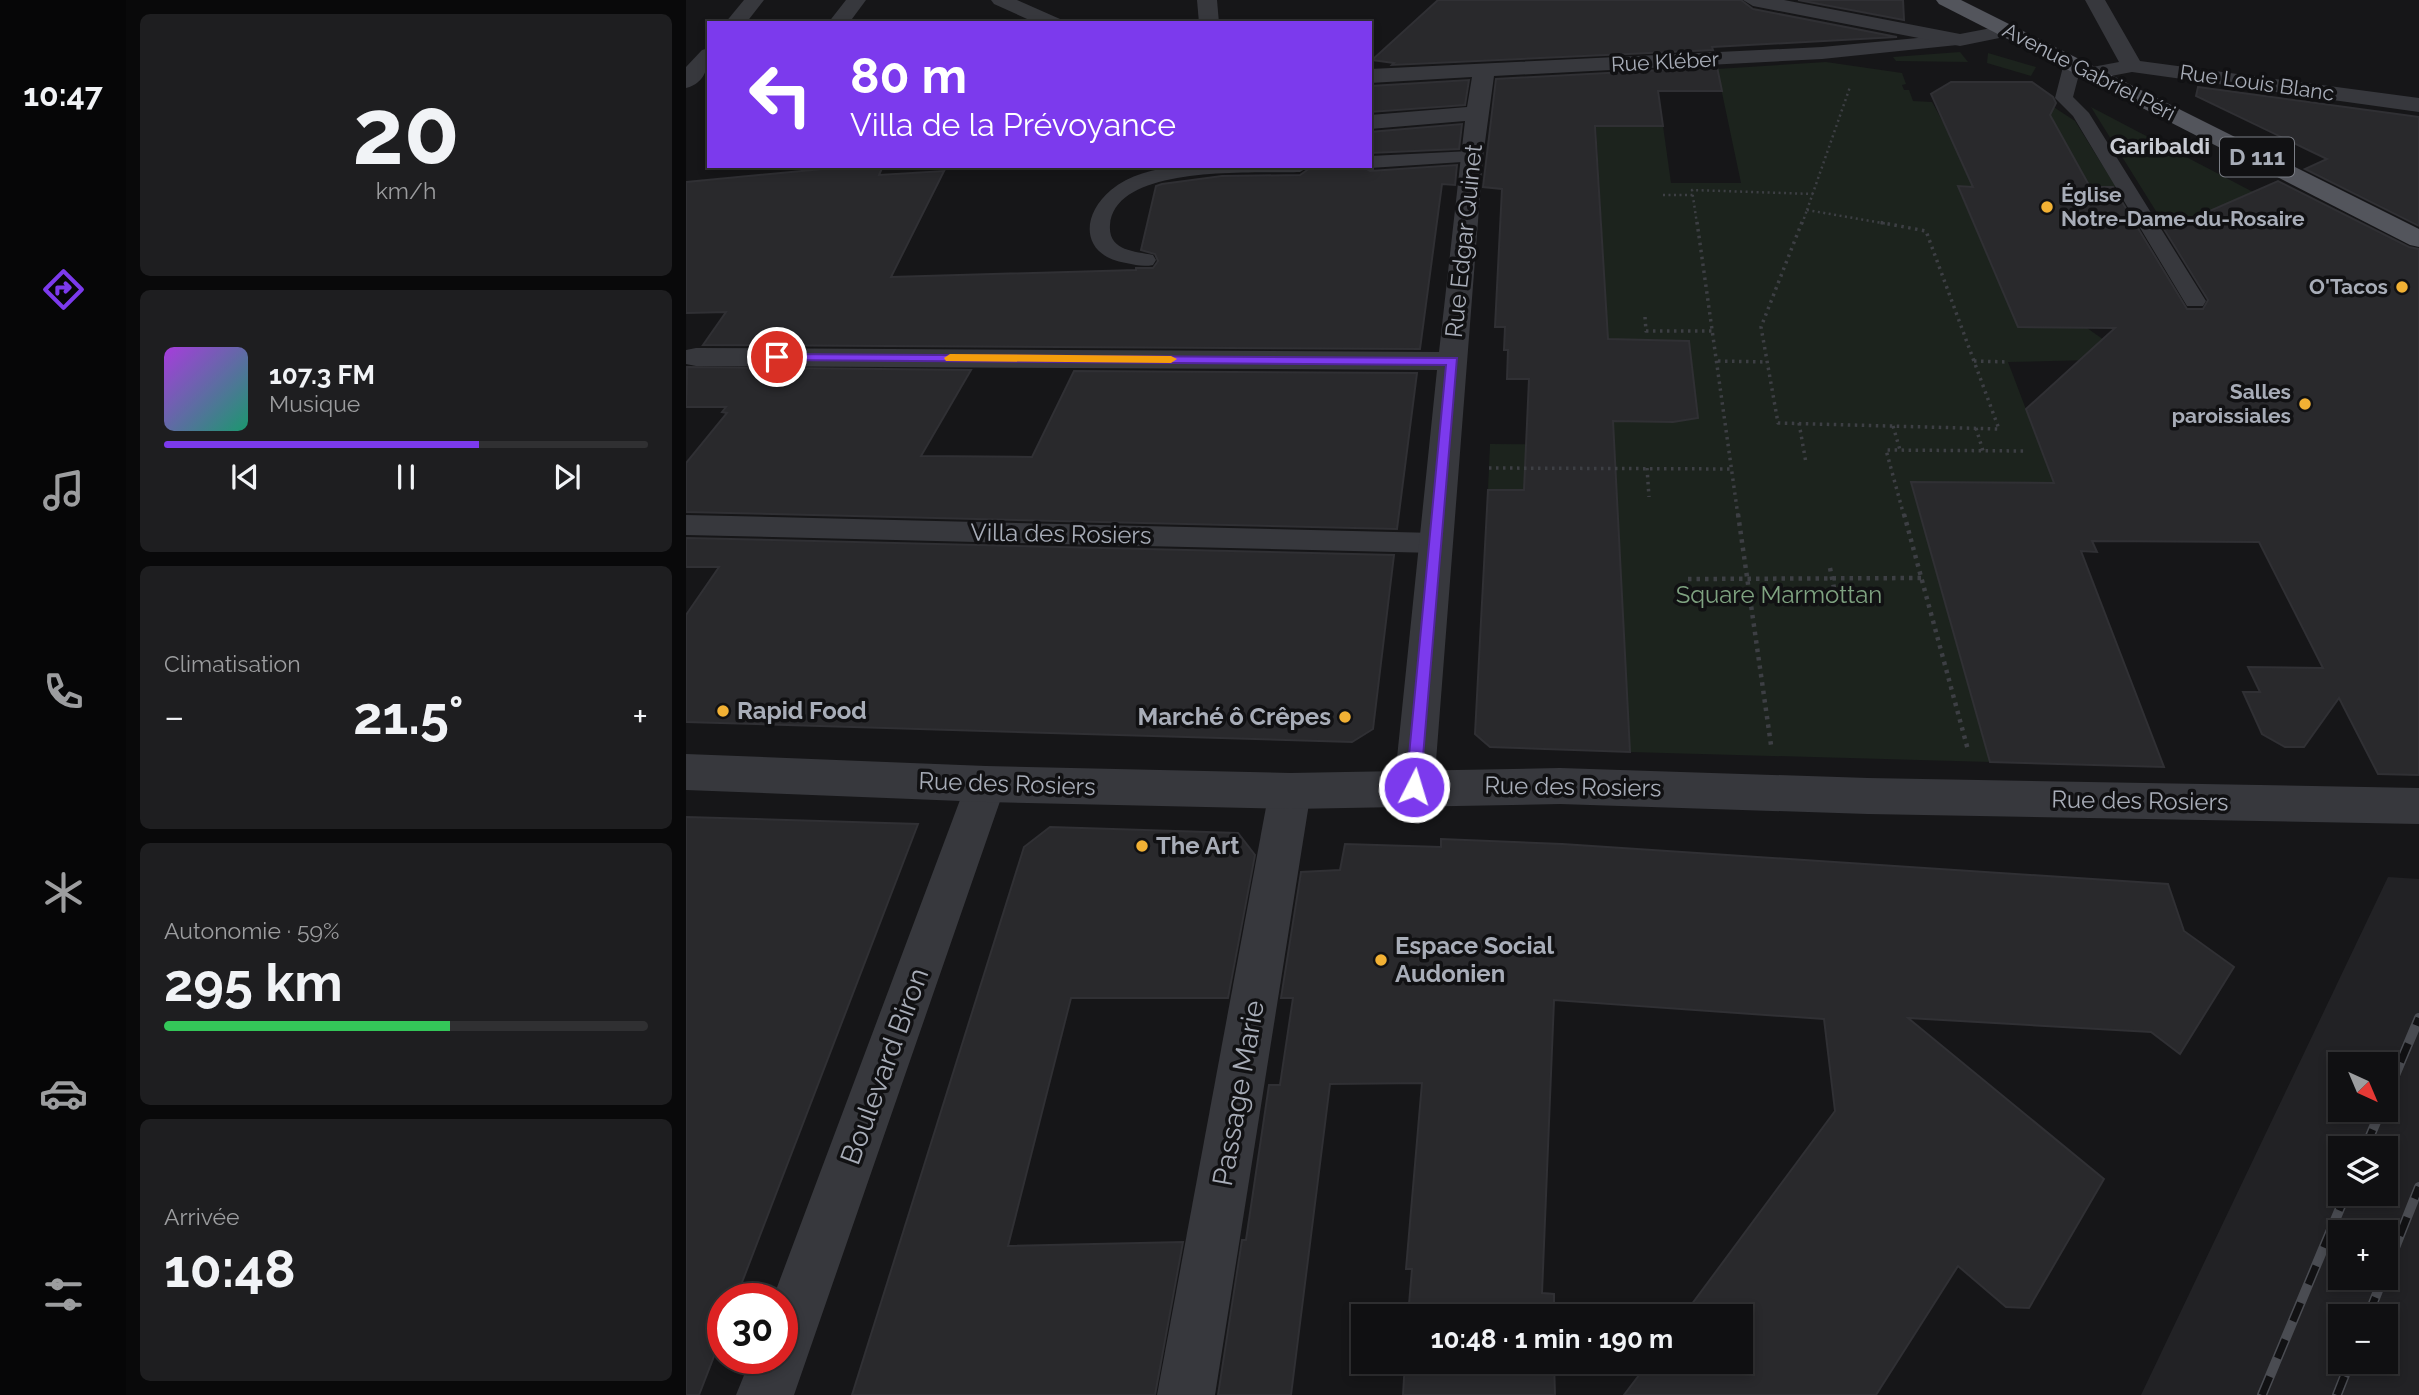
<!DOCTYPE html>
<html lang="fr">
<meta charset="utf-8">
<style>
:root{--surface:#101012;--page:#1e1e20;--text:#f1f3f6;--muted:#9c9d9f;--line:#303032;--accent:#7c3aed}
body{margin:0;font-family:Raleway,sans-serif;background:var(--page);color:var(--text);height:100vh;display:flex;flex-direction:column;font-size:26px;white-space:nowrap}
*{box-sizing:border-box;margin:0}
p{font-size:23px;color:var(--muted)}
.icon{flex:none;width:38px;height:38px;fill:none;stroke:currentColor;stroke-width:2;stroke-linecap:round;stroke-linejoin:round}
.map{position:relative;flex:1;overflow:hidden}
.drawer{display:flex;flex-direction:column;gap:14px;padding:14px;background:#09090a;width:560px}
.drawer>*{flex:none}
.hud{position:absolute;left:21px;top:21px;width:665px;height:147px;border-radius:0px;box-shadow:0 4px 10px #0003,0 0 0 2px var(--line);background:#7c3aed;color:#fff;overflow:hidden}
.needle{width:46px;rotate:136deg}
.controls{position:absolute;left:1642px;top:1052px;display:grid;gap:14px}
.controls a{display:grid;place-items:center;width:70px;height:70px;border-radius:0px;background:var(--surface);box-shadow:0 4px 10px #0003,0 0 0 2px var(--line);font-size:35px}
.speed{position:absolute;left:21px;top:1283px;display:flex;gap:14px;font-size:35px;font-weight:700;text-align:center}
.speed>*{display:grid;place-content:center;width:91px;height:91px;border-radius:50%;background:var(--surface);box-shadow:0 4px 10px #0003,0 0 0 2px var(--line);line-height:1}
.speed .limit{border:10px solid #d22;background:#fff;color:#111}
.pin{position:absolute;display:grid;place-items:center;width:60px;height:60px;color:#fff;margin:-30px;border:4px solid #fff;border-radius:50%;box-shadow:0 2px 7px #0007}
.me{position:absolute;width:77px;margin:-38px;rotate:5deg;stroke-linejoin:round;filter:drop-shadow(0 0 5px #0008)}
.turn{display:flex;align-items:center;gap:24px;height:147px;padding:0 28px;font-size:32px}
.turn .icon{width:91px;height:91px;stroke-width:2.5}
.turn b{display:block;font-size:49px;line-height:60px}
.big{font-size:52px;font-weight:700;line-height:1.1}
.drawer .card{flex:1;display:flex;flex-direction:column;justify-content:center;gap:10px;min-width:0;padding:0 24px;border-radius:10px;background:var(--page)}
.drawer .dial{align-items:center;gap:0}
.dial b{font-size:91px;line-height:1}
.song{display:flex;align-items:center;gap:21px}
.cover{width:84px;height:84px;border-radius:10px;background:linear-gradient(135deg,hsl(280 70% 55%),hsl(160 70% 35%))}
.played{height:7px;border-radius:4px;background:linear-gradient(90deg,var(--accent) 65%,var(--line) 65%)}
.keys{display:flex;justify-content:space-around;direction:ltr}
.heat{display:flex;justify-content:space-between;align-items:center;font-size:38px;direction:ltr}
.charge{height:10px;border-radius:5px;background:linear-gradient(90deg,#34c759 59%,var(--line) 0)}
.trip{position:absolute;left:665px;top:1304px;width:402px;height:70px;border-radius:0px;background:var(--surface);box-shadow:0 4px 10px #0003,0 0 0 2px var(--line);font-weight:700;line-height:70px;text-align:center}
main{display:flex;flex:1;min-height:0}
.dock{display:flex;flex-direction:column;width:126px;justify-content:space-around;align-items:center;background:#060607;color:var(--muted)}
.dock .icon{width:49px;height:49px}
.dock .on{color:var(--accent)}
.dock b{font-size:32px;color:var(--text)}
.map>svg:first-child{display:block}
</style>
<main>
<nav class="dock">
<b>10:47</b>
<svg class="icon on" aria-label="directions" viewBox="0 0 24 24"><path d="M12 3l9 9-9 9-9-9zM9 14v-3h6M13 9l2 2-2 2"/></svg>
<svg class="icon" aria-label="music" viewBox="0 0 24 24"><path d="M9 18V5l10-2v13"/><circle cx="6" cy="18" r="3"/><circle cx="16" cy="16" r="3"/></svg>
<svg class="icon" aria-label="phone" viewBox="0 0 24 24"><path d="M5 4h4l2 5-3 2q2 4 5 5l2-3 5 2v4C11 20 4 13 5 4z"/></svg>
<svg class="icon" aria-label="climate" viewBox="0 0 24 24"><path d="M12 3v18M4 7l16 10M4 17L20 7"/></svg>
<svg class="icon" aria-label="car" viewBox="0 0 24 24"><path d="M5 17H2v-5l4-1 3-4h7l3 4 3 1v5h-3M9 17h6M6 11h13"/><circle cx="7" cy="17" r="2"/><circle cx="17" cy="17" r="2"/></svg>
<svg class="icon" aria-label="filters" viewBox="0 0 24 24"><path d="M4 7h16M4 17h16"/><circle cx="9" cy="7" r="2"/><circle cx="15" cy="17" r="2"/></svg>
</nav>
<section class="drawer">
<div class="card dial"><b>20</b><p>km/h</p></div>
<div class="card">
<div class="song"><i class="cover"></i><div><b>107.3 FM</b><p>Musique</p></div></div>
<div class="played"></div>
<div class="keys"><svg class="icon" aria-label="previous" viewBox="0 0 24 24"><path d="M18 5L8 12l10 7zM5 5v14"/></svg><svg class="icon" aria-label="pause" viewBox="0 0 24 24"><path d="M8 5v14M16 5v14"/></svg><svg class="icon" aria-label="next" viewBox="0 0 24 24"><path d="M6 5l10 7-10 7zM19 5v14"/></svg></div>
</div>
<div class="card"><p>Climatisation</p>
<div class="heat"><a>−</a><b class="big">21.5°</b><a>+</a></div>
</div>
<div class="card"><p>Autonomie · 59%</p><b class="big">295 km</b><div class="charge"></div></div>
<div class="card"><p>Arrivée</p><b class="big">10:48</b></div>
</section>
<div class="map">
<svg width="1733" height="1395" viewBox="0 0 1733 1395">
<rect width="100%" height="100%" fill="#161618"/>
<path fill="#222225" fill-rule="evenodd" d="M1702 877 1733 879V1395H1455ZM1654 1064H1699V1110H1654ZM1654 1148H1699V1194H1654ZM1654 1232H1699V1278H1654ZM1654 1316H1699V1362H1654Z"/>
<g fill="#1c231d">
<path d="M1274 52 1282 62 1210 61 1207 57Z"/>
<path d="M1302 53 1350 67 1345 76 1301 63Z"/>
<path d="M1140 62 1216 73 1220 84 1216 85 1218 90H1223L1227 101 1246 102 1258 124H1270L1299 187H1272L1332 327 1401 328 1418 340 1406 360 1322 362 1368 483 1225 482 1304 762 944 752 930 490H802L804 444 927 445V421L979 422 1011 409 1003 341 922 339 910 126H977L985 183H1055L1031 69Z"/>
<path d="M1366 106 1389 121 1430 187H1404L1359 107Z"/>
<path d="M1405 107 1567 192 1538 205 1488 240Z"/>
</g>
<g fill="#29292c" stroke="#303034" stroke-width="2">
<path d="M752 0H1055L1067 9 1211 37 1026 47 1027 50 706 65 708 63 686 60Z"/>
<path d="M1112 0H1217L1218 20Z"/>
<path d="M1031 67 1036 91H972L977 126H909L922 339 1003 341 1012 418 987 422 927 421 944 752 804 747 789 734 802 490H838L843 379H821L822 350H818L819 327H809L816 189 797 187 810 79Z"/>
<path d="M783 80 779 105 684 112 685 86Z"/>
<path d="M1265 82H1346L1367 97 1370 103 1364 115 1404 187H1427L1501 309H1517L1522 300 1473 221H1501L1592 181 1723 247 1733 249V775L1692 774 1653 698 1618 747H1599L1576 734 1557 692H1574L1562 667 1637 668 1573 542 1406 541 1411 552 1395 551 1478 767 1304 762 1225 482 1368 483 1340 409 1429 328 1332 327 1272 186 1287 187 1245 94Z"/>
<path d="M1512 87 1733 117V226L1619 169 1641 159 1510 96Z"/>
<path d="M776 124 773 149 684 153V132Z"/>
<path d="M771 165 769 185 756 184 734 349 17 345 40 312 0 313V182L169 166H197L193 175 258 171 205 277 450 270V268H467L472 261 469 254 455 250 470 186 476 184 536 176 614 175 627 166H675L684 171Z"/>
<path d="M1 367 285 370 235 456 346 457 388 371 731 373 711 529 0 512V463L41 413 36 412 40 407H0Z"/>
<path d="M0 538 708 555 687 729 666 742 0 722V615L33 567H0Z"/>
<path d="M0 817 232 824 50 1298H37V1333L13 1395H0Z"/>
<path d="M364 827 552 833 569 855 542 998H385L322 1246 497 1242 469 1395H166L338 847Z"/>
<path d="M755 839 876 844 1482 884 1498 931 1548 967 1494 1054 1465 1032 1222 1018 1418 1179 1343 1308 1320 1307 1272 1266 1190 1395H938L963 1362H1055V1316H997L1149 1111 1138 1019 868 1000 856 1293 868 1294V1316H722L726 1269H720L736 1083 644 1084 605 1395H532L556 1240H560L583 1085H594L607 998H595L615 872 654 870 659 844 755 847Z"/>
<path d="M719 1362H868L869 1395H717Z"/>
</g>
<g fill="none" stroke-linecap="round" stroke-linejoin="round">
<g stroke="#3d3f44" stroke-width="2.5" stroke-dasharray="2 3.5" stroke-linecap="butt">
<path d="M977 195H1008"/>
<path d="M1121 210 1202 224"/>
<path d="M1121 210 1164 87"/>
<path d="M1011 224 1006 190 1127 194"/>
<path d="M1116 224 1121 210"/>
</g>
<g stroke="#3d3f44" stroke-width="3.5" stroke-dasharray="2.5 4.5" stroke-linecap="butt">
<path d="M1011 222 1052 516"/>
<path d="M1116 222 1075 327 1092 423 1313 429 1240 231 1192 222"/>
<path d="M959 317 960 331H1027"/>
<path d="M1032 361 1081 362"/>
<path d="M1288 361 1322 362"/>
<path d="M1113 423 1120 463"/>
<path d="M1207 426 1214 450"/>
<path d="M1290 428 1297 451"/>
<path d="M803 468 1046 469"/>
<path d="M961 468 963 497"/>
<path d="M1218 516 1200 450 1339 451"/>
</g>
<g stroke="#3d3f44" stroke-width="4.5" stroke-dasharray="3.5 5" stroke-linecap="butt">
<path d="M1052 514 1085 745"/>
<path d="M1218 514 1282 750"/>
<path d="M1144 568 1148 588"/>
<path d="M1002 579 1236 578"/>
</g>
<g fill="#37383d" fill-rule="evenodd">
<path d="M1387 58 1396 63 1387 97 1403 113 1520 301 1517 306H1501L1387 116 1369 98 1378 63Z"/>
<path d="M785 151 795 157 792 161 684 168 677 166H684V156Z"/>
<path d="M491 166H624L614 172C571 174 429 163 424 225 422 251 448 251 467 255L470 260 467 265C457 267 450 265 440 263 395 256 394 216 425 190 443 175 468 169 491 166Z"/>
<path d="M0 515 750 533 760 536 764 543 760 550 750 553 0 535Z"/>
</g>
<g fill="#37383d" fill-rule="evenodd">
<path d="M58 0H78L60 23H39Z"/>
<path d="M160 0H180L163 23H142Z"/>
<path d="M305 0H331L374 19 377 23H350L308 4Z"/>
<path d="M511 0H531L533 23H513Z"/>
<path d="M1399 0H1419L1454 61 1733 98V112L1446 72 1409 79 1401 78 1398 73 1401 68 1433 62Z"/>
<path d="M1274 34 1281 36 1284 40 1281 44 1136 59 808 76 797 157 748 787 742 800 728 805 714 800 708 787 751 370 10 366 0 364V350L10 348 753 352 779 121 684 129V115L781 107 786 77 684 83V69L1136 47Z"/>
<path d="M23 48C23 65 20 83 0 88V67L16 50Z"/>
<path d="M300 766 314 771 320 784 108 1395H50L65 1358H96V1298H87L280 784 286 771Z"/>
<path d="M604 773 619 778 625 791 529 1395H471L583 791 589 778Z"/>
</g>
<g fill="#37383d" fill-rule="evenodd">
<path d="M1057 0H1098L1274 34 1321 25 1328 27 1331 31 1328 35 1274 46 1067 6Z"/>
<path d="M0 754 300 766 604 773 874 768 1182 778 1733 788V824L1182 814 874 804 604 809 300 802 0 790Z"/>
</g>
<path fill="#53555c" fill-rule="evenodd" d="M1250 0H1275L1733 229V247L1724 245 1253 4Z"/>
<g stroke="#4a4c52" stroke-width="10">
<g id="rail">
<path d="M1699 1099 1733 1018"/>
<path d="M1679 1148 1695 1110"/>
<path d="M1699 1273 1733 1187"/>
<path d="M1682 1316 1697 1278"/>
<path d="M1576 1395 1660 1194"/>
<path d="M1651 1395 1664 1362"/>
</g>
</g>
<use href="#rail" stroke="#111113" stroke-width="7" stroke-dasharray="20" stroke-linecap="butt"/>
</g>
<path fill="#7c3aed" stroke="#51269a" stroke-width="2" d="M91 354 771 358 734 792 728 795 722 792 720 787 760 365 87 360 85 357Z"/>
<path fill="#f59e0b" d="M264 354 485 356 491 359 485 363 260 361 258 358Z"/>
<g fill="#f2b134" stroke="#111113" stroke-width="2.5">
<circle cx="1361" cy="207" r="7"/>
<circle cx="1716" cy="287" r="7"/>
<circle cx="1619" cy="404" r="7"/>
<circle cx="37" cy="711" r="7"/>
<circle cx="659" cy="717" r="7"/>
<circle cx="456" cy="846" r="7"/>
<circle cx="695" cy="960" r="7"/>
</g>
<g text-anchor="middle" stroke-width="7" stroke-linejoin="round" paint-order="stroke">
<g font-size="21" fill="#a8adb8" stroke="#111113">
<text transform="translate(979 62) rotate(-3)" y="7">Rue Kléber</text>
<text transform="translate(1403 72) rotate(27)" y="7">Avenue Gabriel Péri</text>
<text transform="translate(1571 83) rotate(8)" y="7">Rue Louis Blanc</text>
</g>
<g font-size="21" font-weight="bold" fill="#a8adb8" stroke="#111113" text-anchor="end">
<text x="1375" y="202" text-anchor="start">Église<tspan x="1375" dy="24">Notre-Dame-du-Rosaire</tspan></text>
<text x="1702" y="294">O'Tacos</text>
<text x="1605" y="399">Salles<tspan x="1605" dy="24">paroissiales</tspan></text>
</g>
<g font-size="23" font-weight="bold" fill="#c9ccd4" stroke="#111113">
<text x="1474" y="154">Garibaldi</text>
</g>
<rect fill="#111113" stroke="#7b7e86" stroke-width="2" x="1534" y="137.5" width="74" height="39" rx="5"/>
<g font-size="23" font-weight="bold" fill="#a8adb8">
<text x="1571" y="165">D 111</text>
</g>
<g font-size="24" fill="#a8adb8" stroke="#111113">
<text transform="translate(778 241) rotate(-84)" y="8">Rue Edgar Quinet</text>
<text transform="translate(375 534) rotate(1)" y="8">Villa des Rosiers</text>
<text transform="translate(321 784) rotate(2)" y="8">Rue des Rosiers</text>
<text transform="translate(887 787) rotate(1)" y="8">Rue des Rosiers</text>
<text transform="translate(1454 801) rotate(1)" y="8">Rue des Rosiers</text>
</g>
<g font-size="24" fill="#7fa381" stroke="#111113">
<text x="1093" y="603">Square Marmottan</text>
</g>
<g font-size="24" font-weight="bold" fill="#a8adb8" stroke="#111113" text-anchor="start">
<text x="51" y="719">Rapid Food</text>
<text x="645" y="725" text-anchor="end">Marché ô Crêpes</text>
<text x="470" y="854">The Art</text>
<text x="709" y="954">Espace Social<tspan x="709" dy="28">Audonien</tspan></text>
</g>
<g font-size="28" fill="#a8adb8" stroke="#111113">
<text transform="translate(198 1066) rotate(-70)" y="10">Boulevard Biron</text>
<text transform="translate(552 1093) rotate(-80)" y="10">Passage Marie</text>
</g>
</g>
</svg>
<div class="controls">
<a><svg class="needle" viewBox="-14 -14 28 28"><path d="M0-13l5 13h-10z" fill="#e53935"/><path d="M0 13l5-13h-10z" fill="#9c9d9f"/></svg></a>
<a><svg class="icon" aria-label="layers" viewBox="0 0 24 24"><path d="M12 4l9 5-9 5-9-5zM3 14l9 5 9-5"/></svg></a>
<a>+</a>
<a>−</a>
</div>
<div class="speed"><div class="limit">30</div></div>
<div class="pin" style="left:91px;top:357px;background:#d93025"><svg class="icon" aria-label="arrive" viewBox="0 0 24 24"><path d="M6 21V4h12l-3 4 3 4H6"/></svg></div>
<svg class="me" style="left:728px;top:787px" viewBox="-20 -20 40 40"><circle r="17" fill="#7c3aed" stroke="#fff" stroke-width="3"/><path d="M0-11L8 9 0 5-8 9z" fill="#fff"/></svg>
<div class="trip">10:48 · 1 min · 190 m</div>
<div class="hud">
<div class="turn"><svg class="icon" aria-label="left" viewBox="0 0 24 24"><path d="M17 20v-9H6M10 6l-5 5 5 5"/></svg><div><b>80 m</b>Villa de la Prévoyance</div></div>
</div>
</div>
</main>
